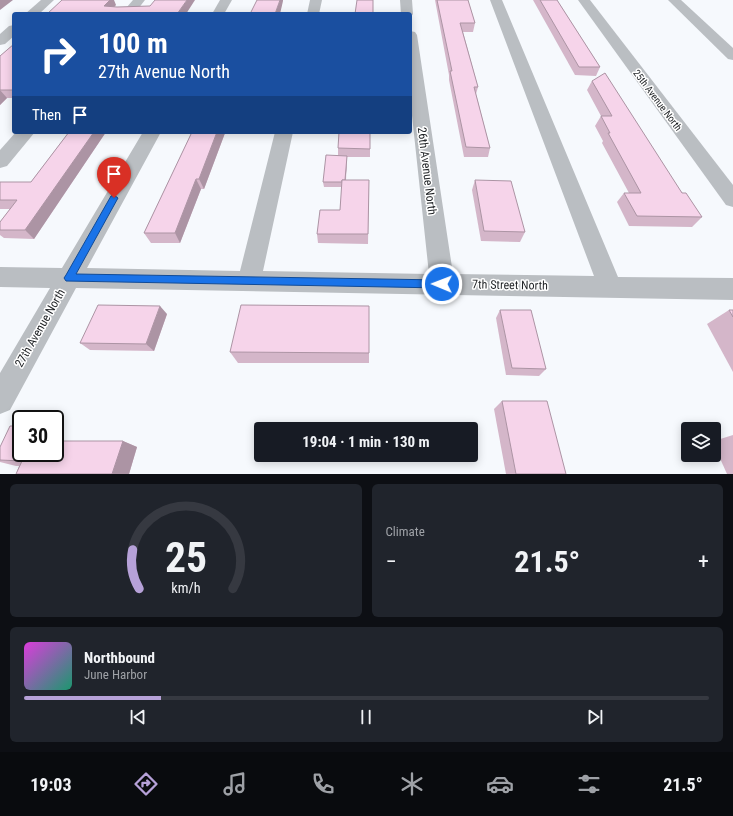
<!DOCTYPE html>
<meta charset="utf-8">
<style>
:root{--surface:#171b24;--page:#20242c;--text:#f1f3f6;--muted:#9ea1a6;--line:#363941;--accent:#b6a1d8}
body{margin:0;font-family:"Roboto Condensed",sans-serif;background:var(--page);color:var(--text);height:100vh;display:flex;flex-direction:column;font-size:15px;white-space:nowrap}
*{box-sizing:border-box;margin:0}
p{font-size:13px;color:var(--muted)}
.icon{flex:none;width:22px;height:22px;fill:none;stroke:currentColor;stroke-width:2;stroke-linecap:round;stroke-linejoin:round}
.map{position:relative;height:474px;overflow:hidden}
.drawer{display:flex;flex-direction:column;gap:10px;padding:10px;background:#0d0f14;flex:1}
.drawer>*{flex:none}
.banner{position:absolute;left:12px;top:12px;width:400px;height:122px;border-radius:4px;box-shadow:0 2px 10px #0003;background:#1a4fa0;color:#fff;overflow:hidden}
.fabs{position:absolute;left:681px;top:422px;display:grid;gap:8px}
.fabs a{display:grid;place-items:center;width:40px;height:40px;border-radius:4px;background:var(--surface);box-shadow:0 2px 10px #0003;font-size:20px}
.speed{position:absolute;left:12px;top:410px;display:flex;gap:8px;font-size:20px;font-weight:700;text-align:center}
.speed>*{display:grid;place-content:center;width:52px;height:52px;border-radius:50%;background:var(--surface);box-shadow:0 2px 10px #0003;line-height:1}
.speed .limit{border:2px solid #111;border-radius:6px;background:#fff;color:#111}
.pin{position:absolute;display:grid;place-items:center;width:34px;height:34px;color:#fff;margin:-41px -17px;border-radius:50% 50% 50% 0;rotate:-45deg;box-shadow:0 0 4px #0007}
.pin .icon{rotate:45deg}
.me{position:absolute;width:44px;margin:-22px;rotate:271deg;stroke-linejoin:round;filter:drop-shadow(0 0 3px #0008)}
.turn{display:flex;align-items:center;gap:14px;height:84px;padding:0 20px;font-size:18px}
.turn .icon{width:52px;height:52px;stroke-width:2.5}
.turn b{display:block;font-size:28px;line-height:34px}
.then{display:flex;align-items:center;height:38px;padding:0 20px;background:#0003;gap:8px;font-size:15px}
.big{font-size:30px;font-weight:700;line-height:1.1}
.drawer .tile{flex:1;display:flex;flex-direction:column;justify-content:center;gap:6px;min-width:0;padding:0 14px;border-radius:6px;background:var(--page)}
.drawer .dial{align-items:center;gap:0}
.dial svg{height:104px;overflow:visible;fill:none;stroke:var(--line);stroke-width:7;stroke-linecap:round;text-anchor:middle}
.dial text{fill:var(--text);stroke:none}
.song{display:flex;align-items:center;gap:12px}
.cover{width:48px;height:48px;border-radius:6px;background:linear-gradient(135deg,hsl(300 70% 55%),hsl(160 70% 35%))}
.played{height:4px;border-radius:2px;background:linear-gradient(90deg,var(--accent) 20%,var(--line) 20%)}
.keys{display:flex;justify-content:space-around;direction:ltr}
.heat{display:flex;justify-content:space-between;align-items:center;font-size:22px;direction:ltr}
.drawer .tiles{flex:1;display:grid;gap:10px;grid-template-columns:1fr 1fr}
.tile:last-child{grid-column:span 2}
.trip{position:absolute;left:254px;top:422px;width:224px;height:40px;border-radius:4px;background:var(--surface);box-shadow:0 2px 10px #0003;font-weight:700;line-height:40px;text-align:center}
.dock{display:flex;height:64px;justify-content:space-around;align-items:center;background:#090b0e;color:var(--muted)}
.dock .icon{width:28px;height:28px}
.dock .selected{color:var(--accent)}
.dock b{font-size:18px;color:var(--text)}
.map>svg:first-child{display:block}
</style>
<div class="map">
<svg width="733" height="474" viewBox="0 0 733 474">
<rect width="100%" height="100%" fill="#f6f9fd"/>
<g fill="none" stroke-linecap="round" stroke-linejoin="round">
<g fill="#babec2" fill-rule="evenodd">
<path d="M41 0H54L39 14H25Z"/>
<path d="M133 0H145L134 14H121Z"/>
<path d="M220 0H232L224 14H212Z"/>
<path d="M310 0H322L319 14H307Z"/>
<path d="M400 0H412L413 14 411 17H410V14H401Z"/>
<path d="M490 0H502L618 277 733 278V300L76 288 10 410 0 414V373L50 288 0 287V267L62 268 143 132H161L87 268 240 271 275 132H293L263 271 429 274 410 97V31L415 32 417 35 453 274 594 276Z"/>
<path d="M578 0H590L733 185V207L726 205Z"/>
<path d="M668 0H681L733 48V60L728 59Z"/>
<path d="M14 25V36L5 44 0 45V34L9 26Z"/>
<path d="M16 132H35L7 166 0 168V150Z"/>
</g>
</g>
<g fill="#d4b6c9">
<path d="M435 0H468L475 23 473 32H463L478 87 476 94 490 148 488 157H464L449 80V75Z"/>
<path d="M533 0H557L600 67 596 76 575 75Z"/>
<path d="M14 44V98H7L0 105V56Z"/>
<path d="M592 81 702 217 692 227 629 226 617 202 624 193H629L602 143 603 141 595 126 601 116 587 90Z"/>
<path d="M69 132H106L34 239 4 238 0 235V222L10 209H0V182H31Z"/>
<path d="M192 132H234L233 133H225L204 189H201L180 243H151L144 233Z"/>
<path d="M370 132V157H347L346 180H369L368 244 318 243 317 234 340 210 342 187H324L323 182 338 156V148Z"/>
<path d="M475 180 525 232 520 242 481 241 472 190Z"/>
<path d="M369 306V363H238L230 352Z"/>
<path d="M500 310 546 369 539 376 506 375 496 318Z"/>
<path d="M729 310H733V372L707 324Z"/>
<path d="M167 314 154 351 90 350 80 343Z"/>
<path d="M502 401 566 474H506L494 409Z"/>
<path d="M55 432 58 434 55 441H123L137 447 129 474H16L19 466H16L0 462V447Z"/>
<path d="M733 435V474H727L714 445V441Z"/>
</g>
<g fill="#ac94a4">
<path d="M0 0H13L0 10Z"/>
<path d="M107 0H114L116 5 108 14 104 6Z"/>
<path d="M187 0H195L186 14H177Z"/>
<path d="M280 0H283V1L280 14H275Z"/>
<path d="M0 90 7 98 0 105Z"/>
<path d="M94 132H106L34 239 25 230Z"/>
<path d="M217 132H224L225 133 204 189 199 179Z"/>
<path d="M347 156V161L345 187V182Z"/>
<path d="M196 179 201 189 180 243 175 233Z"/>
<path d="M160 306 167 314 154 351 146 344Z"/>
<path d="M55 432 58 434 55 441Z"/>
<path d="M123 441 137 447 129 474H112Z"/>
</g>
<g fill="#f6d4ea" stroke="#ac94a4">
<path d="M62 0H110L104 6 117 7 150 6 155 0H187L177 14H47Z"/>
<path d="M257 0H280L275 14H250Z"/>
<path d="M357 0H373V14H355Z"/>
<path d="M437 0H468L475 23H460L478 87H474L490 148 466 147 450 71H452Z"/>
<path d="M540 0H557L600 67H579Z"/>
<path d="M14 44V90H0V56Z"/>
<path d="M605 73 682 193H686L702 217 637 216 624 193H641L608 133H610L601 116H612L592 81Z"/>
<path d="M69 132H94L25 230H0V222L17 200H0V182H31Z"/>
<path d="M192 132H217L199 179H196L175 233H144Z"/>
<path d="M339 132H370V149L338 148Z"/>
<path d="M326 155 347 156 345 180H342V182H323Z"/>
<path d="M342 180H369L368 234H317L320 210H340Z"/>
<path d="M475 180 511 181 525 232 484 231Z"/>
<path d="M98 305 160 306 146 344 80 343Z"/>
<path d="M241 305 369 306V353L230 352Z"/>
<path d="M500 310H531L546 369 512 368Z"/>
<path d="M729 310H733V317Z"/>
<path d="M502 401H547L566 474H516Z"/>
<path d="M10 426H21V453H55V441H123L112 474H16L22 461 0 460V447Z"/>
</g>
<path fill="#1a73e8" stroke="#114b97" d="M114 195 118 198 76 274 442 280 447 284 442 288 66 281 64 278 66 275 111 196Z"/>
<g text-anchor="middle" stroke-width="3" stroke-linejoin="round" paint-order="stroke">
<g font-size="10" fill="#1f2225" stroke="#fff">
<text transform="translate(658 100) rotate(53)" y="4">25th Avenue North</text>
</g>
<g font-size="12" fill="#1f2225" stroke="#fff">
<text transform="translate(427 171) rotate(83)" y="4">26th Avenue North</text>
<text transform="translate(510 285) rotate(1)" y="4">7th Street North</text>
<text transform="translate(40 328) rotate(-60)" y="4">27th Avenue North</text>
</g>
</g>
</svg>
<div class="fabs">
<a><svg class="icon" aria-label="layers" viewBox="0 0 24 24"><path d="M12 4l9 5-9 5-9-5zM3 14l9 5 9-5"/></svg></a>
</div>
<div class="speed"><div class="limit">30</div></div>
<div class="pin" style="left:114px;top:198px;background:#d93025"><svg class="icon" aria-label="arrive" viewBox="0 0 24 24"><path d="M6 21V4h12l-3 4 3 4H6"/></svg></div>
<svg class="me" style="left:442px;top:284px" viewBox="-20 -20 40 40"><circle r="17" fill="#1a73e8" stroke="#fff" stroke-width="3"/><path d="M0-11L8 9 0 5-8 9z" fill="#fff"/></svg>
<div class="trip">19:04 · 1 min · 130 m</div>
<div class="banner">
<div class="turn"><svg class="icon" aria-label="right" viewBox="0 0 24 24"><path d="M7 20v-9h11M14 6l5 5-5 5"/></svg><div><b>100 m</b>27th Avenue North</div></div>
<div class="then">Then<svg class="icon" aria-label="arrive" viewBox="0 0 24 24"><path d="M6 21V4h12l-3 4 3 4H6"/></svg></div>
</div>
</div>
<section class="drawer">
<div class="tiles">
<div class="tile dial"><svg viewBox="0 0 100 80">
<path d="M14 69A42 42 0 1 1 86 69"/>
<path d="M14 69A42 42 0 0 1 9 39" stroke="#b6a1d8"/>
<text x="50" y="56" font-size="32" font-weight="700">25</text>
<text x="50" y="72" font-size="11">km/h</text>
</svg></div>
<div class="tile"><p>Climate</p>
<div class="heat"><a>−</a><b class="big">21.5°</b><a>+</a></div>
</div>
<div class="tile">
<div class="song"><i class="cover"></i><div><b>Northbound</b><p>June Harbor</p></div></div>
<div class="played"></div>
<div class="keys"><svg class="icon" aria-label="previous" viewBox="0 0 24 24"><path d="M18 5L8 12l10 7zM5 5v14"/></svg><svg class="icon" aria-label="pause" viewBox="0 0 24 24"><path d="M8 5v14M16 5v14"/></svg><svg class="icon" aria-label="next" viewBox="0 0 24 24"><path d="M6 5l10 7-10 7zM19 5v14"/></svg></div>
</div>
</div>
</section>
<nav class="dock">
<b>19:03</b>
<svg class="icon selected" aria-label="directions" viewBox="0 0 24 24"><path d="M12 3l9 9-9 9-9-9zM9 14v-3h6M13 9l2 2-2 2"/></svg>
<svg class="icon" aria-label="music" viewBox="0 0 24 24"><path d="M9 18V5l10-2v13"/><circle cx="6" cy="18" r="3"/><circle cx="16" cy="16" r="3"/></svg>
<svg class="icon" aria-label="phone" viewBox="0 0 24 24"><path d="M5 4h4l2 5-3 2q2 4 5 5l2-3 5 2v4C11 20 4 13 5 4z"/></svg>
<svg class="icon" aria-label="climate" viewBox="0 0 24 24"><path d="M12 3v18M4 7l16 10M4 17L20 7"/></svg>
<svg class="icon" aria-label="car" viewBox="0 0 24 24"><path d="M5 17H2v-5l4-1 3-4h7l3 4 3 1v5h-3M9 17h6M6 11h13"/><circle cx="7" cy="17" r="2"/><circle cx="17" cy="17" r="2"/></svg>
<svg class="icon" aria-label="filters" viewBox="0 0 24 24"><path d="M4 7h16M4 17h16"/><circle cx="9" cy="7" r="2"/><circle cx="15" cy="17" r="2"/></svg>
<b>21.5°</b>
</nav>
